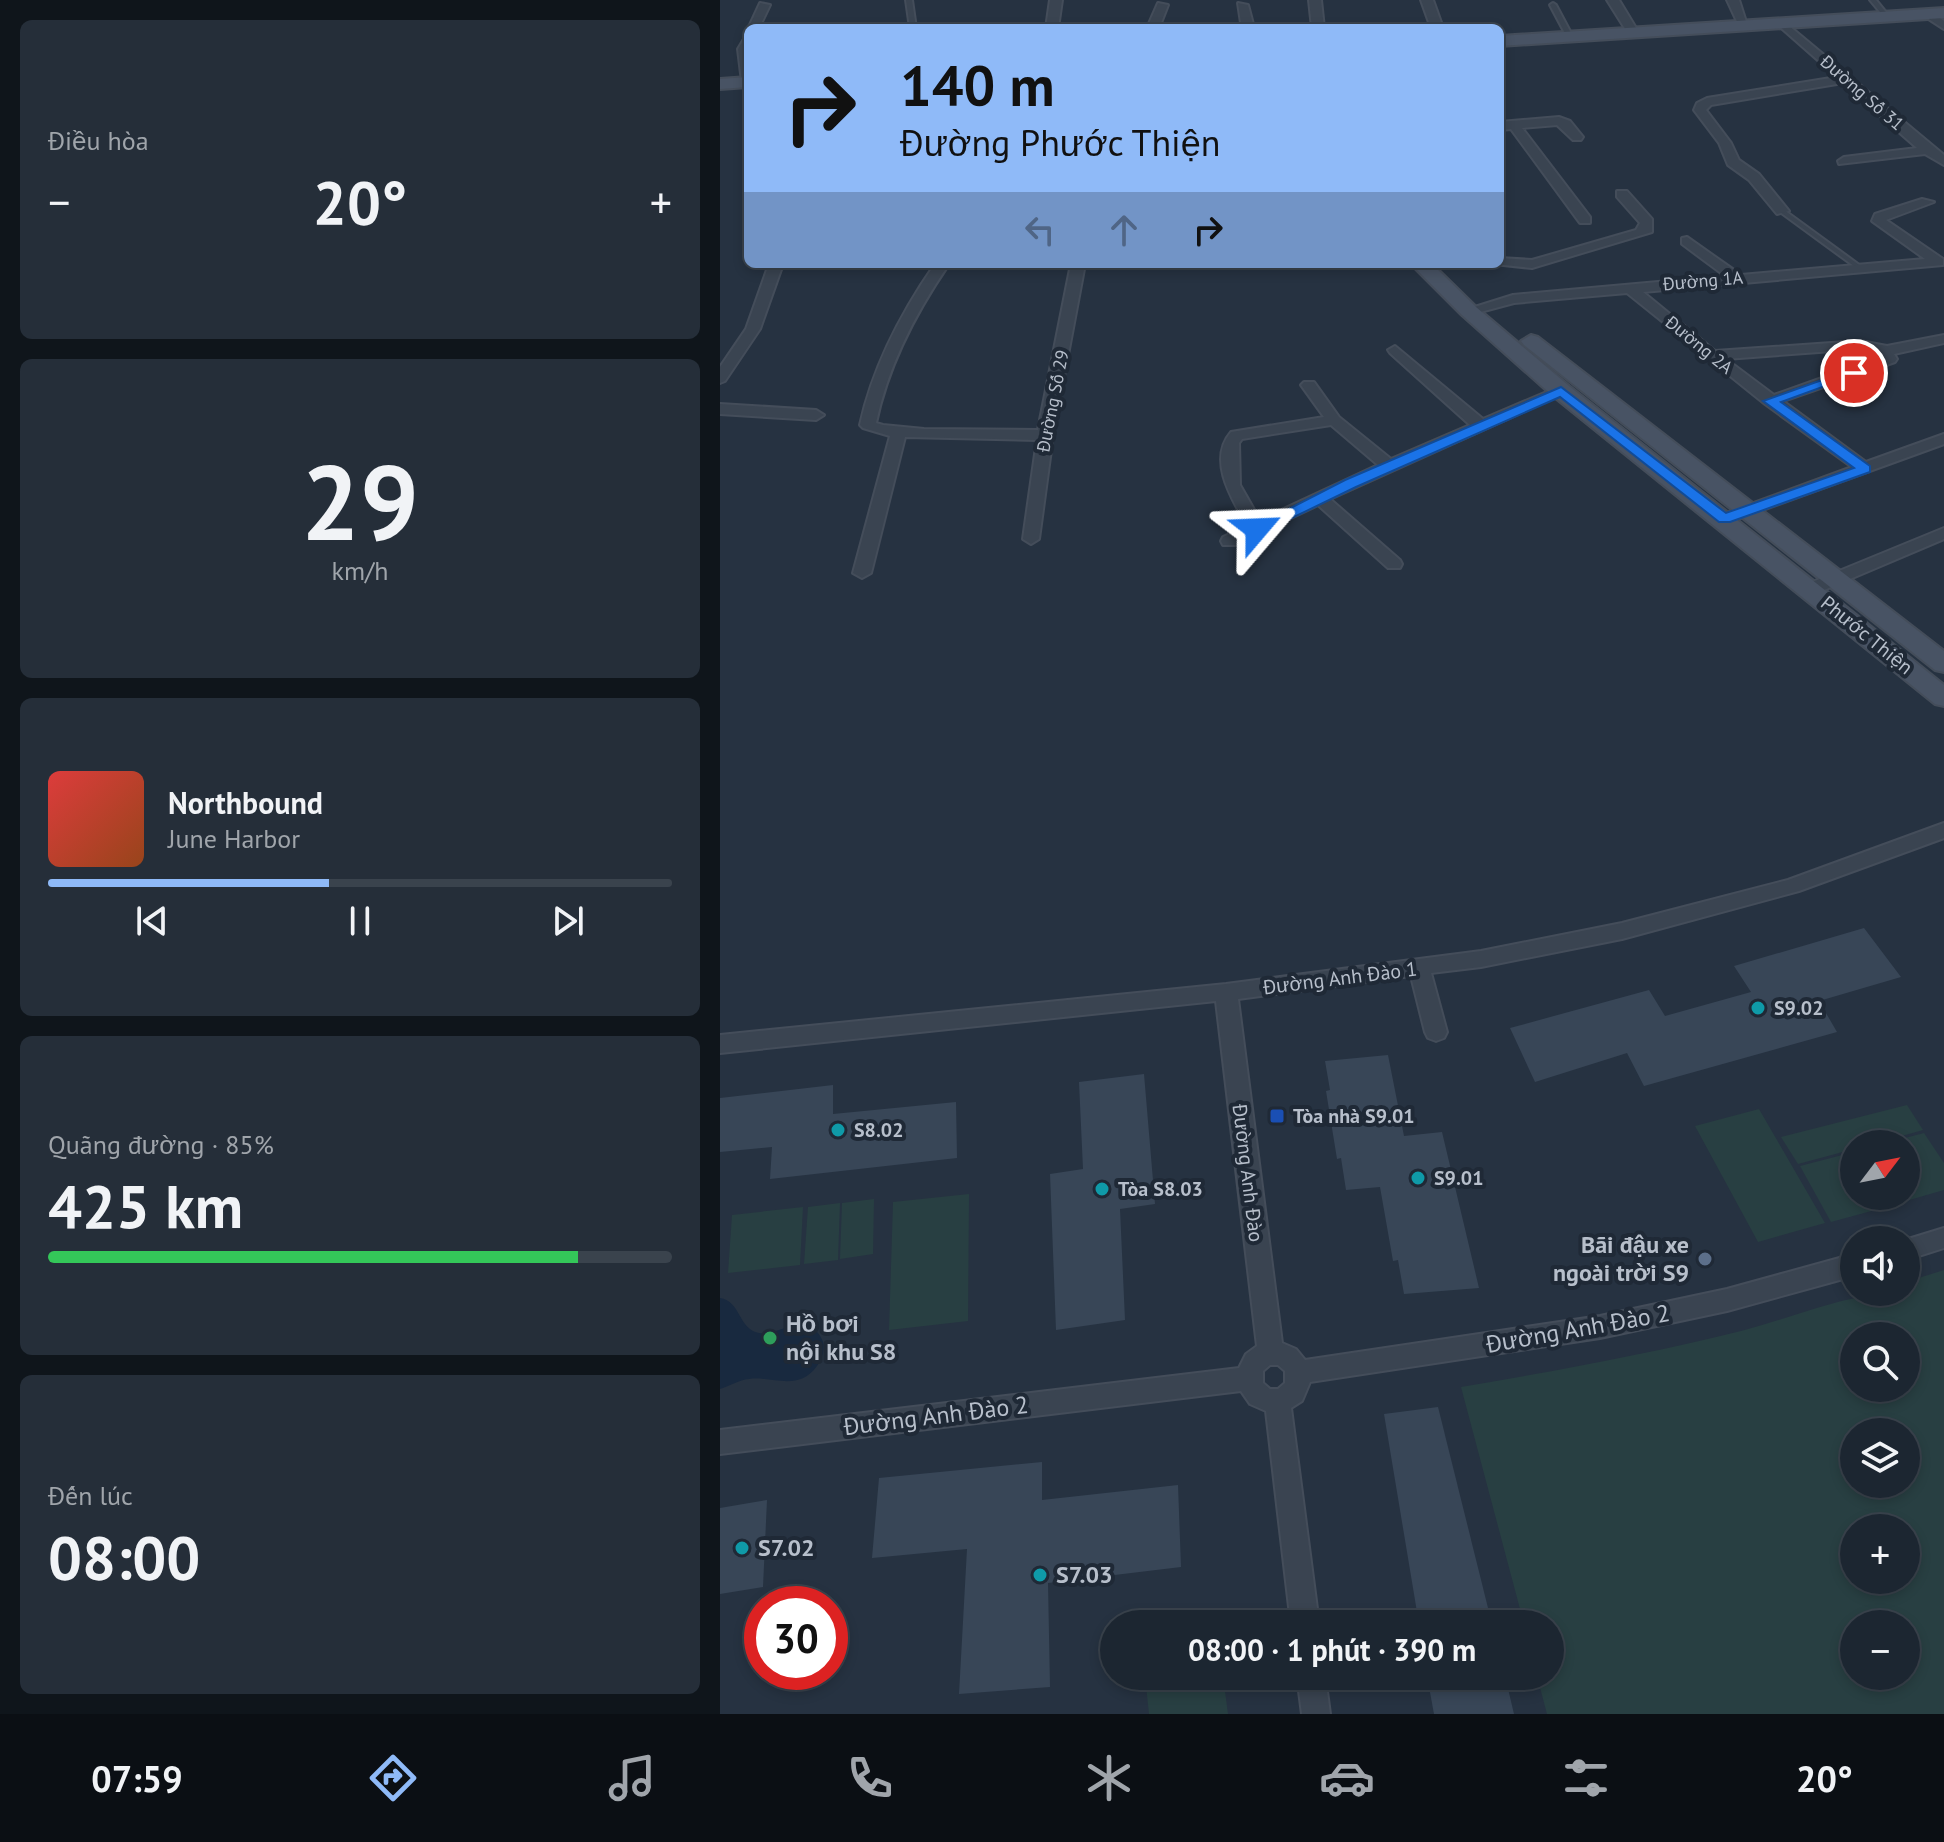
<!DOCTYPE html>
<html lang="vi">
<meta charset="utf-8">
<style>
:root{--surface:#1c2631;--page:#252e39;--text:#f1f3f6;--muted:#a0a5ab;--line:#3a434d;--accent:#8fbaf8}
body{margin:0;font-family:"PT Sans",sans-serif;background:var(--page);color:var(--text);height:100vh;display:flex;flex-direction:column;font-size:30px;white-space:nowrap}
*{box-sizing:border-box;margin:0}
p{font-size:26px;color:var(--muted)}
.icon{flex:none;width:44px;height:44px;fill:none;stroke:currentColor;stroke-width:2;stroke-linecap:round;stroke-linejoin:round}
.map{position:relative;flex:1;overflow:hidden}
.side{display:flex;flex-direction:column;gap:20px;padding:20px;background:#0f151b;width:720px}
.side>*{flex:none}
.hud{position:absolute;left:24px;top:24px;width:760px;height:244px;border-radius:12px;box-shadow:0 4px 12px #0003,0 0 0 2px var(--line);background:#8fbaf8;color:#111;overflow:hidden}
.needle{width:52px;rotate:58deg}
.fabs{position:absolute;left:1120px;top:1130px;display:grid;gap:16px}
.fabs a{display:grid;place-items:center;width:80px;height:80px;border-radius:50%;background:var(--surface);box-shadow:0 4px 12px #0003,0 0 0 2px var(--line);font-size:40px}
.speed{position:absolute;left:24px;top:1586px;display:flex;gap:16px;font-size:40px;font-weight:700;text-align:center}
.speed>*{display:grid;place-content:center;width:104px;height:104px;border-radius:50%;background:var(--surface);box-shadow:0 4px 12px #0003,0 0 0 2px var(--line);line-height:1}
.speed .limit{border:12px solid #d22;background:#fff;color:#111}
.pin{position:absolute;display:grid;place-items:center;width:68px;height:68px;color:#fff;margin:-34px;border:4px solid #fff;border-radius:50%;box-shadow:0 2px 8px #0007}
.me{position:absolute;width:88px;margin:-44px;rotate:64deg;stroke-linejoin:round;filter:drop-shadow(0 0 6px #0008)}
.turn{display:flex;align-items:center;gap:28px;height:168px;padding:0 24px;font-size:36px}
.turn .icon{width:104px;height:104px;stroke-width:2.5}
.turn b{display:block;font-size:56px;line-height:68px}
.lanes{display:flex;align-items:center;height:76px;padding:0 24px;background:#0003;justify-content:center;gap:40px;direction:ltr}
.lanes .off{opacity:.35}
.big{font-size:60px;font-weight:600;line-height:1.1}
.side .tile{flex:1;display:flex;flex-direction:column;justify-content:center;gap:12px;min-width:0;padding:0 28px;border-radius:12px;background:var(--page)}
.side .dial{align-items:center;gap:0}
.dial b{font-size:104px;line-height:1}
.song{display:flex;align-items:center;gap:24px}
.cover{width:96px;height:96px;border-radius:12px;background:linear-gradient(135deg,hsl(0 70% 55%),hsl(20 70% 35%))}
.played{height:8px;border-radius:4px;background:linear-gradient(90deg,var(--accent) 45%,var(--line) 45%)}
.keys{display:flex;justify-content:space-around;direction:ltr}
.heat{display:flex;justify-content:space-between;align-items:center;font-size:44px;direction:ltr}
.charge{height:12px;border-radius:6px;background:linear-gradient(90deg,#34c759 85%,var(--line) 0)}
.trip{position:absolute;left:380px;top:1610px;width:464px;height:80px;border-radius:40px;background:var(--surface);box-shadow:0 4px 12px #0003,0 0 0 2px var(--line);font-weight:600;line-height:80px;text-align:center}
.tab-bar{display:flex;height:128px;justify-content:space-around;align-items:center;background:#0b0f14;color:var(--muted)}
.tab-bar .icon{width:56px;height:56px}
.tab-bar .selected{color:var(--accent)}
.tab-bar b{font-size:36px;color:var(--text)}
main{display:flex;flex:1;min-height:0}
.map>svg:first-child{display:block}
</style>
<main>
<section class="side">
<div class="tile"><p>Điều hòa</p>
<div class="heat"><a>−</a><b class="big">20°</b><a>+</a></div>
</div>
<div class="tile dial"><b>29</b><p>km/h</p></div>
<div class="tile">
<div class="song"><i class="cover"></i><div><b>Northbound</b><p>June Harbor</p></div></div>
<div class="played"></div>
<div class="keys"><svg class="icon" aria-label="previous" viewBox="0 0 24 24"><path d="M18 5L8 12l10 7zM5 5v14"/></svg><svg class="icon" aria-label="pause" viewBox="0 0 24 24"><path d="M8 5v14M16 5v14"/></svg><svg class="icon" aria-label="next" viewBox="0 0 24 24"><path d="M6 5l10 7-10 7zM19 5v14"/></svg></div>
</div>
<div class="tile"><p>Quãng đường · 85%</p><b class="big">425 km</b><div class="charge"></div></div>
<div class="tile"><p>Đến lúc</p><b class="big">08:00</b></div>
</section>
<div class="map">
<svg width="1224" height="1714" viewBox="0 0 1224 1714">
<rect width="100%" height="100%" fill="#263241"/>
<g fill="#283f42" fill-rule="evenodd">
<path d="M1187 1105 1203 1130 1153 1144H1134V1149L1078 1164 1061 1137Z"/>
<path d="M1039 1109 1105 1223 1038 1242 975 1126Z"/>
<path d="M1204 1133 1224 1163V1190L1179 1203 1175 1196H1186V1144H1162Z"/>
<path d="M1134 1152V1196H1172L1177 1204 1111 1222 1080 1166Z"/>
<path d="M249 1194 248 1321 169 1330 173 1202Z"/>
<path d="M154 1199 153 1254 120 1259 122 1203Z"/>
<path d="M120 1203 118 1260 84 1264 88 1207Z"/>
<path d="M83 1207 80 1265 8 1273 12 1215Z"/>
<path d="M1224 1270V1714H827L817 1676H830V1624H804L741 1387C835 1371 929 1354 1021 1331 1075 1317 1130 1292 1186 1292V1282ZM1186 1336V1388H1134V1336ZM1134 1432H1186V1484H1134ZM1134 1528H1186V1580H1134ZM1186 1624V1676H1134V1624Z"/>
<path d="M425 1676H503L508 1714H429Z"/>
</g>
<path fill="#18293f" d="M0 1298C21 1301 18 1329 39 1333 56 1336 68 1321 87 1326 95 1328 100 1334 103 1342 105 1350 102 1359 97 1366 78 1392 54 1376 29 1379 19 1380 10 1386 0 1389Z"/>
<g fill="#384657">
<path d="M1144 928 1181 977 1099 1001 1117 1032 924 1086 907 1053 815 1082 790 1028 929 990 945 1016 1031 992 1014 966Z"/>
<path d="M668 1055 684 1136 722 1132 759 1288 684 1294 678 1260 673 1261 660 1187 626 1190 621 1158 617 1159 606 1091 610 1090 605 1061Z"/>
<path d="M424 1074 435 1204 400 1209 405 1320 336 1330 330 1174 363 1169 359 1082Z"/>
<path d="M113 1085V1114L236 1102 237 1158 50 1179 52 1147 0 1152V1098Z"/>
<path d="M718 1407 772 1624H699L664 1414Z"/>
<path d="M322 1462V1500L458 1485 461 1567 328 1583 330 1687 239 1694 247 1549 152 1558 159 1478Z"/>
<path d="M47 1500 43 1587 0 1594V1508Z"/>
<path d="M707 1676H785L794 1714H714Z"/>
</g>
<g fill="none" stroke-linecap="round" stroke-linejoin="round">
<g stroke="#444d5a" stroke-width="4">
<g id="lane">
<path d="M186 0H192L196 28H190Z"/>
<path d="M1150 0H1156L1169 16V18H1165Z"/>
<path d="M833 3 836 5 853 37 852 38 847 37 830 5Z"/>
<path d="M1060 210H1064L1142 267V269H1138L1060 212Z"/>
</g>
</g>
<g stroke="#444d5a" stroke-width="4">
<g id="street">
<path d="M330 0H342L338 28H326Z"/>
<path d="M589 0H601L604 28H592Z"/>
<path d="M701 0H713L723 28H711Z"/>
<path d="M887 0H899L919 33 917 35H909Z"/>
<path d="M1007 0H1019L1028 28H1020Z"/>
<path d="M40 3 50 5 39 28 28 29Z"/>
<path d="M438 3 448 5 439 28H427Z"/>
<path d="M518 3 528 5 533 24 529 28H515L521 23Z"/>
<path d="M1204 12H1212L1224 21V29L1204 16Z"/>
<path d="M1062 20 1224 155V165L1205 154 1119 164 1118 161 1124 157 1197 148 1123 83 991 105 986 110 1011 143 1019 160 1039 174 1069 211 1057 214 1029 180 1008 165 999 143 974 110 977 103 987 98 1117 77 1058 25 1056 23Z"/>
<path d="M28 38V86L22 82 18 49 24 39Z"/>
<path d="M839 117 850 121 863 137 861 140H853L837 125 802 128 870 217V223H860L791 129 780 130V122Z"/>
<path d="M897 191H907L932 219V232L812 268 774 264H780V258L812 260 916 230 920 223 897 197Z"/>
<path d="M1202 199 1214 202 1166 220 1223 259V265L923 292 995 351 1140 341 1167 346 1224 335V343L1174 354 1177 359 1175 362 1063 401 1146 462 1224 434V444L1004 524 996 519 998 516 1132 467 1045 404 907 293 794 303 749 315 742 311 793 295 1005 276 962 244V238L967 237 1021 275 1205 259 1152 221 1155 214ZM1140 349 1157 353 1161 357 1054 395 1006 359Z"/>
<path d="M49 264H63L40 329 5 381 0 383V367L26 329Z"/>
<path d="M215 264H229C196 312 168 365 156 423L163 425 204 429 318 430 351 264H365L333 435 319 539 311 544 303 539 317 440 185 437 151 573 142 578 133 573 170 436 143 428 140 425C153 366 181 313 215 264Z"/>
<path d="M675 346 763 419 836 388H846L849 391 610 499 680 560 682 564 680 568H668L598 505 515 545H503L501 541 503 537 527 526C512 499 487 460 511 432L604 417 581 385 584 382H594L619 417 671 459 750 425 670 353 668 350ZM611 425 658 465 540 520 520 485 519 443 522 439Z"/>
<path d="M0 404 96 410 104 415 96 420 0 414Z"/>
<path d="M1224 528V539L1097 593H1085L1082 589 1085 585Z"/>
<path d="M1224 823V838L1079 891 902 939 761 967 711 973 727 1032 724 1038 716 1041 708 1038 705 1032 691 976 518 999 562 1343 576 1349 585 1360 880 1316 1007 1289 1134 1254V1276L1007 1311 880 1338 590 1382 582 1401 571 1408 599 1624H571L546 1411 530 1404 521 1391 0 1454V1430L519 1368 526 1354 537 1346 496 1001 0 1053V1035L506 984 761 951 902 923 1068 880ZM550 1365H558L565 1371V1383L558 1389H550L543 1383V1371Z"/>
<path d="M1224 1228V1248L1186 1260 1185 1240Z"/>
<path d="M577 1676H605L610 1714H582Z"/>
</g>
</g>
<g stroke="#444d5a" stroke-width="4">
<g id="secondary">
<path d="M1224 8V18L780 46V36Z"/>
<path d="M28 77V87L0 89V79Z"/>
<path d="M691 264H712L756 307 849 386 1224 685V706L1215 704 833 396 742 315Z"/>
<path d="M811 335 818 337 1224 651V672L1215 670 804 345 801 341Z"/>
</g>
</g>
<use href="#lane" fill="#3a4451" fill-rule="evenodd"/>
<use href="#street" fill="#3a4451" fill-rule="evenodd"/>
<use href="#secondary" fill="#485364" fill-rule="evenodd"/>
</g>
<path fill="#1a73e8" stroke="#114b97" stroke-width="2" d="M1130 370 1141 373 1061 402 1150 466V472L1010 522H999L840 397 636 487 543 532 537 533 530 529 625 480 841 387 1006 513 1134 468 1043 401Z"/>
<g fill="#0f9aa8" stroke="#1f2936" stroke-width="3">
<circle cx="1038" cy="1008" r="8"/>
<circle cx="118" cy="1130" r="8"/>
<circle cx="698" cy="1178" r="8"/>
<circle cx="382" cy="1189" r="8"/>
<circle cx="22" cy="1548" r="8"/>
<circle cx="320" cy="1575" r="8"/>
</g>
<rect fill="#1a4fb4" stroke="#1f2936" stroke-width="3" x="549" y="1108" width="16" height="16" rx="4"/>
<circle fill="#5c6f8a" stroke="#1f2936" stroke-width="3" cx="985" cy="1259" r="8"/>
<circle fill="#2e9e5b" stroke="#1f2936" stroke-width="3" cx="50" cy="1338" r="8"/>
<g text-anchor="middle" stroke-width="8" stroke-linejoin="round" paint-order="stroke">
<g font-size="18" fill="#b7bfcb" stroke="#1f2936">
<text transform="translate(1142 93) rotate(41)" y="6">Đường Số 31</text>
<text transform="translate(983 281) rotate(-5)" y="6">Đường 1A</text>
<text transform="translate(979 345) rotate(39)" y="6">Đường 2A</text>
<text transform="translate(333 401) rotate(-79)" y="6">Đường Số 29</text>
</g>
<g font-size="20" fill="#b7bfcb" stroke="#1f2936">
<text transform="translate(1147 635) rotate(39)" y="7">Phước Thiện</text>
<text transform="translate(620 978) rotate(-7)" y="7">Đường Anh Đào 1</text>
<text transform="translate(528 1173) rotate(83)" y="7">Đường Anh Đào</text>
</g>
<g font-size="20" font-weight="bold" fill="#b7bfcb" stroke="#1f2936" text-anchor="start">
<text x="1054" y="1015">S9.02</text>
<text x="573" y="1123">Tòa nhà S9.01</text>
<text x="134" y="1137">S8.02</text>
<text x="714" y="1185">S9.01</text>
<text x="398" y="1196">Tòa S8.03</text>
</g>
<g font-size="24" font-weight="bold" fill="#b7bfcb" stroke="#1f2936" text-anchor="start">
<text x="969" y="1253" text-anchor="end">Bãi đậu xe<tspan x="969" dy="28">ngoài trời S9</tspan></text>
<text x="66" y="1332">Hồ bơi<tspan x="66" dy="28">nội khu S8</tspan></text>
<text x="38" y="1556">S7.02</text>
<text x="336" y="1583">S7.03</text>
</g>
<g font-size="24" fill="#b7bfcb" stroke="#1f2936">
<text transform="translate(858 1329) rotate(-10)" y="8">Đường Anh Đào 2</text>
<text transform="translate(216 1416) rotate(-7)" y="8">Đường Anh Đào 2</text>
</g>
</g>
</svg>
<div class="fabs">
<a><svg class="needle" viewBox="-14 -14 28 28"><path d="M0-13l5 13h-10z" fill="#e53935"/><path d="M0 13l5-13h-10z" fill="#a0a5ab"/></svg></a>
<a><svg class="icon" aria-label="sound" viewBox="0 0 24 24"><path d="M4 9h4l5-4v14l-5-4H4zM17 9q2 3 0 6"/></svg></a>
<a><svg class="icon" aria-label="search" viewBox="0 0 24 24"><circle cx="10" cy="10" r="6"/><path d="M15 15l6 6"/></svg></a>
<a><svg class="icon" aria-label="layers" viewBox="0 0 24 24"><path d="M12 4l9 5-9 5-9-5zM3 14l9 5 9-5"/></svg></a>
<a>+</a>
<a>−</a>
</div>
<div class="speed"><div class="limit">30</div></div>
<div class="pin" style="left:1134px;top:373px;background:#d93025"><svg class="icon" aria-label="arrive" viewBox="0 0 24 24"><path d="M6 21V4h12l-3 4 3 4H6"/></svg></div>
<svg class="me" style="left:537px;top:529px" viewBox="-20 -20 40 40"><path d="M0-17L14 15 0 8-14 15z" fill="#1a73e8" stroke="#fff" stroke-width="4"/></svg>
<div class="trip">08:00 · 1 phút · 390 m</div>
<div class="hud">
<div class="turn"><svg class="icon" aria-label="right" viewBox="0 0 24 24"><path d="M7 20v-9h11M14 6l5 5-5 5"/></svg><div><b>140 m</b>Đường Phước Thiện</div></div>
<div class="lanes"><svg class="icon off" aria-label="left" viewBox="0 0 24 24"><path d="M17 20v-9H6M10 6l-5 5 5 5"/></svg><svg class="icon off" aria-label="ahead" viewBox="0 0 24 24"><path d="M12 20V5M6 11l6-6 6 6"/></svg><svg class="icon" aria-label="right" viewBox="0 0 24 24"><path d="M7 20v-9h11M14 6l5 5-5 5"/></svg></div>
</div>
</div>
</main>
<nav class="tab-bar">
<b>07:59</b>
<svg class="icon selected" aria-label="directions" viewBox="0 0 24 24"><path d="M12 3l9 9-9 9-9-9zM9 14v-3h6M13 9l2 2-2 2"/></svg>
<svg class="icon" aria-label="music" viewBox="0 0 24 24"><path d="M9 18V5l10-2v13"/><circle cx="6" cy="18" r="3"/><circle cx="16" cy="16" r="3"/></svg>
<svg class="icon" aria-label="phone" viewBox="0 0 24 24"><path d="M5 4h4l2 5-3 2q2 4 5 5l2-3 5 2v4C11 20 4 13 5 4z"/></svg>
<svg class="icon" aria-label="climate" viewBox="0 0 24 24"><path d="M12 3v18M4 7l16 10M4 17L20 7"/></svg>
<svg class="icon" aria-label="car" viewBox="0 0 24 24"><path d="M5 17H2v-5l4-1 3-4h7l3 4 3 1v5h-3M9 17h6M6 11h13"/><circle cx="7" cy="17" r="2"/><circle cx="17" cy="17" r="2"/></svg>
<svg class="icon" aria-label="filters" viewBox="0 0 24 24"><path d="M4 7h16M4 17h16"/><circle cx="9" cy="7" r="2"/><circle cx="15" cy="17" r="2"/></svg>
<b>20°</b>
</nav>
